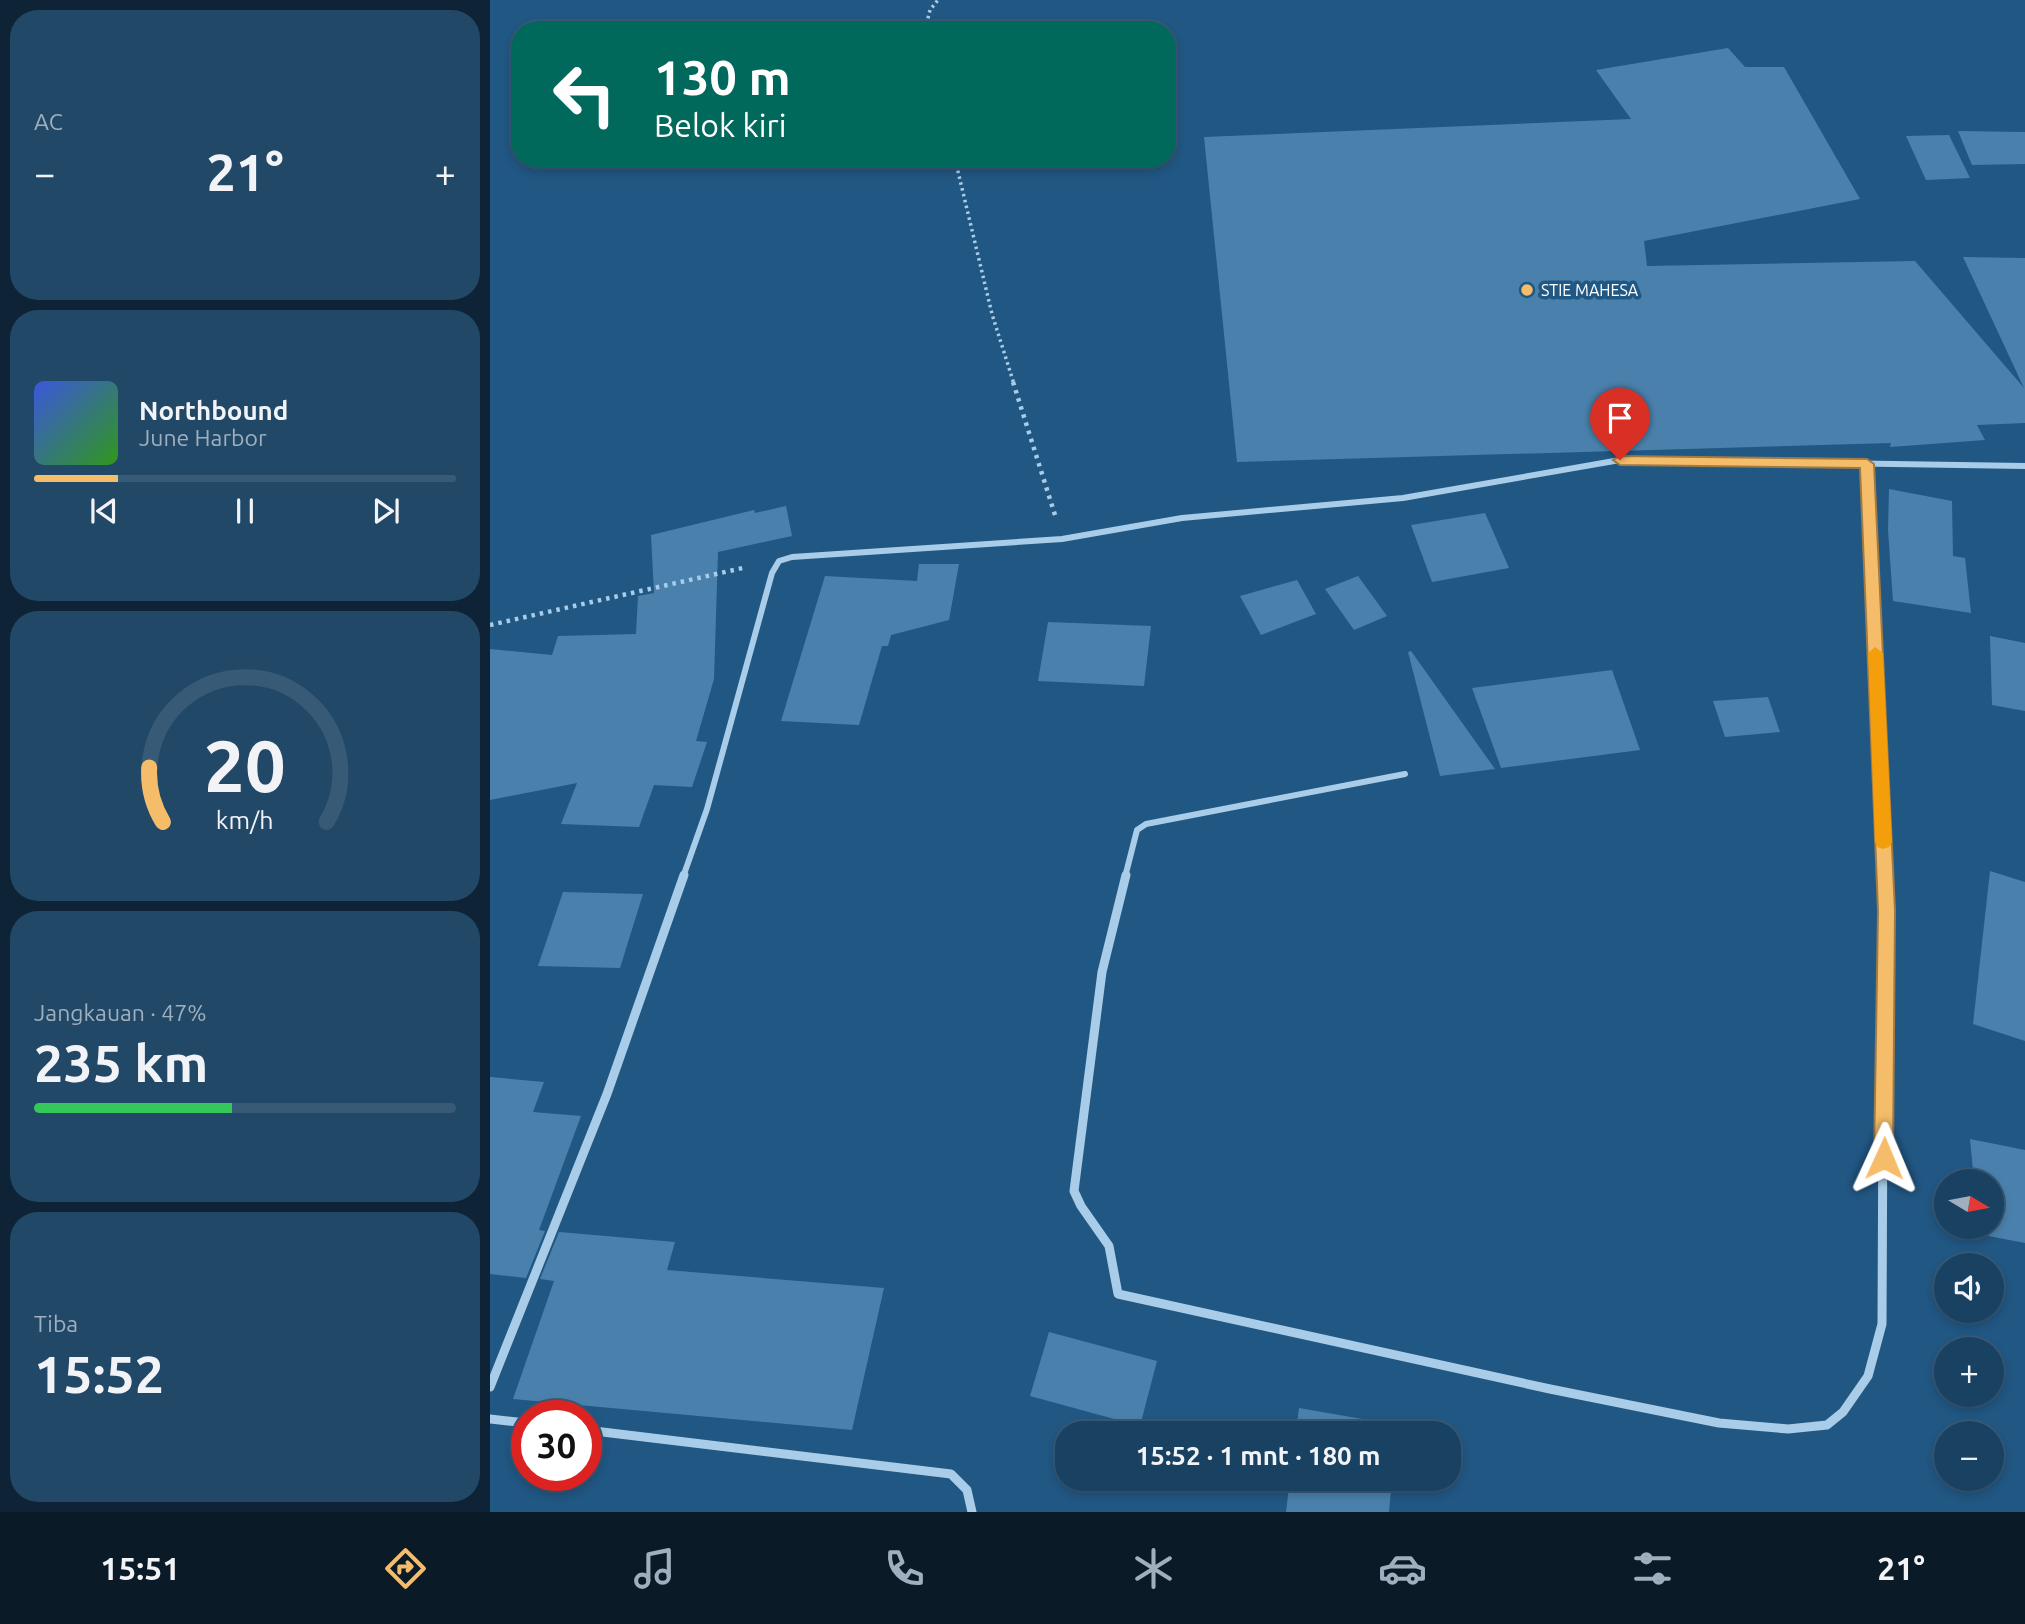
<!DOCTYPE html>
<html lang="id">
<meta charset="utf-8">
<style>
:root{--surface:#194162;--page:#224868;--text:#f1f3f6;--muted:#9fafbe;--line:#375a77;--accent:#f5bd6a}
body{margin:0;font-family:Ubuntu,sans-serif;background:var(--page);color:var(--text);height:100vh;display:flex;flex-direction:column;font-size:26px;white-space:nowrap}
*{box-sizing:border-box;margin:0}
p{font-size:23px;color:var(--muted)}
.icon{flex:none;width:38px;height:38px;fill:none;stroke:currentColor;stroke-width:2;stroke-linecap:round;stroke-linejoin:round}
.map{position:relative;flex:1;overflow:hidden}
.sheet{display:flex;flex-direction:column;gap:10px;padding:10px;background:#0e2436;width:490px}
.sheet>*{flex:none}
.guide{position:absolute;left:21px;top:21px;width:665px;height:147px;border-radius:28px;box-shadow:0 4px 10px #0003,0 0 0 2px var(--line);background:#00695c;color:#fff;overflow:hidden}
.needle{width:46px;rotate:100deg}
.fabs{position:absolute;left:1444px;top:1169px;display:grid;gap:14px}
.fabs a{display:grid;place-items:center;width:70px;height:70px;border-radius:50%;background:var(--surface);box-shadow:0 4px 10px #0003,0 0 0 2px var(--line);font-size:35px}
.speed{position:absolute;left:21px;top:1400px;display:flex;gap:14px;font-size:35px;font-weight:700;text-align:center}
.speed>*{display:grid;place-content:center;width:91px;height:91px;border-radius:50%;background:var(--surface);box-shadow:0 4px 10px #0003,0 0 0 2px var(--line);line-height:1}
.speed .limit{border:10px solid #d22;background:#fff;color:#111}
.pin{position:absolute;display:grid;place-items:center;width:60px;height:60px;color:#fff;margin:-72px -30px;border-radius:50% 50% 50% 0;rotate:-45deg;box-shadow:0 0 7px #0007}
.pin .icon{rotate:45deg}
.me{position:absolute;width:77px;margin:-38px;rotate:1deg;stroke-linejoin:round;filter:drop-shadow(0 0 5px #0008)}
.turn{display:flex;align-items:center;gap:24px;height:147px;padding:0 28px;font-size:32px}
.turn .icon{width:91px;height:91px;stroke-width:2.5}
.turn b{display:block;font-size:49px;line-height:60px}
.big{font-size:52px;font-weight:700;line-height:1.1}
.sheet .card{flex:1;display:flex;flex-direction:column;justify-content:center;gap:10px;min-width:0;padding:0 24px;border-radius:28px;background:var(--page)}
.sheet .dial{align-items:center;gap:0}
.dial svg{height:182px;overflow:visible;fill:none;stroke:var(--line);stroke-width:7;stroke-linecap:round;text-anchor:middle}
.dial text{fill:var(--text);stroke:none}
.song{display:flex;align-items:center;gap:21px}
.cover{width:84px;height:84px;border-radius:10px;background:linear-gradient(135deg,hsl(230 70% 55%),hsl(110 70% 35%))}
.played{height:7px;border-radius:4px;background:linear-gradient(90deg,var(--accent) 20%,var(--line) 20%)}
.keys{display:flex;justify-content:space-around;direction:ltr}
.heat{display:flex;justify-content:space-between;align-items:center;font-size:38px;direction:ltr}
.charge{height:10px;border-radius:5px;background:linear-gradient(90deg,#34c759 47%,var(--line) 0)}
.trip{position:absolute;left:565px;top:1421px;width:406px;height:70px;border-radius:28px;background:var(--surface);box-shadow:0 4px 10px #0003,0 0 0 2px var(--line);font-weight:700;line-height:70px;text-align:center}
.tab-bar{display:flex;height:112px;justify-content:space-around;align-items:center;background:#0a1a27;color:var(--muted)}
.tab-bar .icon{width:49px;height:49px}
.tab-bar .active{color:var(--accent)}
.tab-bar b{font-size:32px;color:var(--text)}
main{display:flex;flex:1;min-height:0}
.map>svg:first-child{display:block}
</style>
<main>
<section class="sheet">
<div class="card"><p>AC</p>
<div class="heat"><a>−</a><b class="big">21°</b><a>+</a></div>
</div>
<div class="card">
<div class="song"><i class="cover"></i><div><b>Northbound</b><p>June Harbor</p></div></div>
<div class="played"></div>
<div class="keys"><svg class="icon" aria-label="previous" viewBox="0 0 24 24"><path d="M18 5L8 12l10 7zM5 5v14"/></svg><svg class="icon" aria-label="pause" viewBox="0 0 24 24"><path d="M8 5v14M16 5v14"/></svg><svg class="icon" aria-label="next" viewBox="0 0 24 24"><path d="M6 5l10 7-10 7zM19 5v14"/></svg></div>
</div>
<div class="card dial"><svg viewBox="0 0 100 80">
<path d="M14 69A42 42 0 1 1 86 69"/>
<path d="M14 69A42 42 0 0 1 8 45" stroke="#f5bd6a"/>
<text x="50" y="56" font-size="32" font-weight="700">20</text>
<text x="50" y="72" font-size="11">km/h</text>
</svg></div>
<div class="card"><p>Jangkauan · 47%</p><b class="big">235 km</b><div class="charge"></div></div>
<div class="card"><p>Tiba</p><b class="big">15:52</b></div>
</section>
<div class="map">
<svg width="1535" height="1512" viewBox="0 0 1535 1512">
<rect width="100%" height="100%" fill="#215783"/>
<g fill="#4a81ac">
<path d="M1238 48 1255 67H1294L1370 199 1154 241 1157 266 1425 261 1534 388 1473 257 1535 258V423L1487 425 1495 440 1400 447 1401 443 747 462 714 137 1141 119 1106 70Z"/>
<path d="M1468 131 1535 132V164L1482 165Z"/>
<path d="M1459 135 1480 178 1436 180 1416 136Z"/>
<path d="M1399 489 1462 501 1463 556 1475 558 1481 613 1403 601 1398 530Z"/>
<path d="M296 506 302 536 228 552 224 679 206 741 217 742 202 787 164 785 149 827 71 824 87 783 0 800V649L62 655 68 636 146 634 148 596 164 593 161 535 264 510 265 513Z"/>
<path d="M995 513 1019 568 942 582 921 525Z"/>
<path d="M429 564H469L459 620 401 635 398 646H392L369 725 291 721 335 576 427 581Z"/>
<path d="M868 576 897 616 864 630 835 589Z"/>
<path d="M807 580 826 614 771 635 750 596Z"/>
<path d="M558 622 661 626 654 686 548 681Z"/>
<path d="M1500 636 1535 643V711L1502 705Z"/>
<path d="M921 651 1005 769 950 776 918 652Z"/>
<path d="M1122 670 1150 750 1011 768 982 688Z"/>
<path d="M1278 697 1290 732 1235 737 1223 701Z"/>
<path d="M1500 871 1535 882V1041L1483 1024Z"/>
<path d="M73 892 153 894 130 968 48 966Z"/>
<path d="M0 1077 54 1082 43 1112 91 1116 49 1230 55 1231 36 1278 0 1274Z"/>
<path d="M1480 1139 1535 1150V1243L1488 1234V1227H1502V1181H1484Z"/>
<path d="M69 1232 185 1242 177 1270 394 1288 362 1430 23 1399 64 1281 50 1279Z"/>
<path d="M559 1332 667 1361 650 1426 540 1396Z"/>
<path d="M809 1408 907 1425 906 1433H806Z"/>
<path d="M800 1479H902L899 1512H796Z"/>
</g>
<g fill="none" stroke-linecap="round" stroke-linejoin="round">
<g stroke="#a9cde9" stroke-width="3.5" stroke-dasharray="2.5 3.5" stroke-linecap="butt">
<path d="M435 30 440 10 448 0"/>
<path d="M465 159 502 314 524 384"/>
</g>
<g stroke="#a9cde9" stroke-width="4.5" stroke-dasharray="3.5 5" stroke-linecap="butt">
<path d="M523 382 565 515"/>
<path d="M0 625 257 567"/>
</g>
<g stroke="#a9cde9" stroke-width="6">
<path d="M1377 464 1395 877"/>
<path d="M193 877 217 809 282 573 289 561 302 557 572 539 692 518 913 498 1130 460 1535 466"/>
<path d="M635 877 647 830 656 824 915 774"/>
</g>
<g stroke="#a9cde9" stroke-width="9">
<path d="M636 875 612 972 584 1191 591 1206 619 1246 628 1294 1060 1389 1229 1423 1298 1429 1337 1425 1353 1412 1378 1376 1392 1324 1394 875"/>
<path d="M0 1387 117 1094 194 875"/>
<path d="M0 1419 37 1423"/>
<path d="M96 1430 461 1474 477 1490 482 1512"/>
</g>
</g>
<path fill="#f5bd6a" stroke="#9f7b45" stroke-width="2" d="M1130 456 1377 459 1384 464 1405 911 1403 1158 1400 1165 1394 1168 1387 1165 1384 1158 1388 911 1370 468 1130 465 1123 460Z"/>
<path fill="#f59e0b" d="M1385 647 1393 653 1402 842 1399 847 1393 849 1387 847 1385 842 1378 653Z"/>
<circle fill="#f5bd6a" stroke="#215783" stroke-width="2.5" cx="1037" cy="290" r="7"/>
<g text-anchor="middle" stroke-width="7" stroke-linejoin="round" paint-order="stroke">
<g font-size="16" fill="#fff" stroke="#215783" text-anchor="start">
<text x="1051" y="296">STIE MAHESA</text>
</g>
</g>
</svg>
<div class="fabs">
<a><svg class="needle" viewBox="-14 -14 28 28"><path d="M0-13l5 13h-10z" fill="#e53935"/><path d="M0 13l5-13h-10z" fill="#9fafbe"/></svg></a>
<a><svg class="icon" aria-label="sound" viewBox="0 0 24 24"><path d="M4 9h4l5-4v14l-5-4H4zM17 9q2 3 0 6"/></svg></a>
<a>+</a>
<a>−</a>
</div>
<div class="speed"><div class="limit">30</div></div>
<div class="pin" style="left:1130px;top:460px;background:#d93025"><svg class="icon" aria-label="arrive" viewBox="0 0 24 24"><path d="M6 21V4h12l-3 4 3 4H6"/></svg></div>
<svg class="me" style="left:1394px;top:1158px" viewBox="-20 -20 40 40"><path d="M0-17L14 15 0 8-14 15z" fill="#f5bd6a" stroke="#fff" stroke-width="4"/></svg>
<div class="trip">15:52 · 1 mnt · 180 m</div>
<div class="guide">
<div class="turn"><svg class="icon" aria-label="left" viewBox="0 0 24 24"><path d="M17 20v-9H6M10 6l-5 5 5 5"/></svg><div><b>130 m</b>Belok kiri</div></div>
</div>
</div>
</main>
<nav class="tab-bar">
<b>15:51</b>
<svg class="icon active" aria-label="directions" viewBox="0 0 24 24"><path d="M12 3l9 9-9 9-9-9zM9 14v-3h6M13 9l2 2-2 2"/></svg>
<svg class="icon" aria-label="music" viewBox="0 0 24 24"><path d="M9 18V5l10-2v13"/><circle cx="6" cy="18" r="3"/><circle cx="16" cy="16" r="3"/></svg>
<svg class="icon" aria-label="phone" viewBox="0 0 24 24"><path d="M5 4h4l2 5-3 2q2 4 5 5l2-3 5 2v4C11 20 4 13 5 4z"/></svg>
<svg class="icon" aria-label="climate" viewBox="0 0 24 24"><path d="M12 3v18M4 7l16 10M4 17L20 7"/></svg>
<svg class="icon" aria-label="car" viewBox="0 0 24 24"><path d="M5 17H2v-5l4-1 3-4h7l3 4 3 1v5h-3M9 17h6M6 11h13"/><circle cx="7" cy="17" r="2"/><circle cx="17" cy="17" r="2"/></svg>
<svg class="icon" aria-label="filters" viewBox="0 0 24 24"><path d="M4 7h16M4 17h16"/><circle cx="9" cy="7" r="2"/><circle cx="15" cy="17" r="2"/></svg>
<b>21°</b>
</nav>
